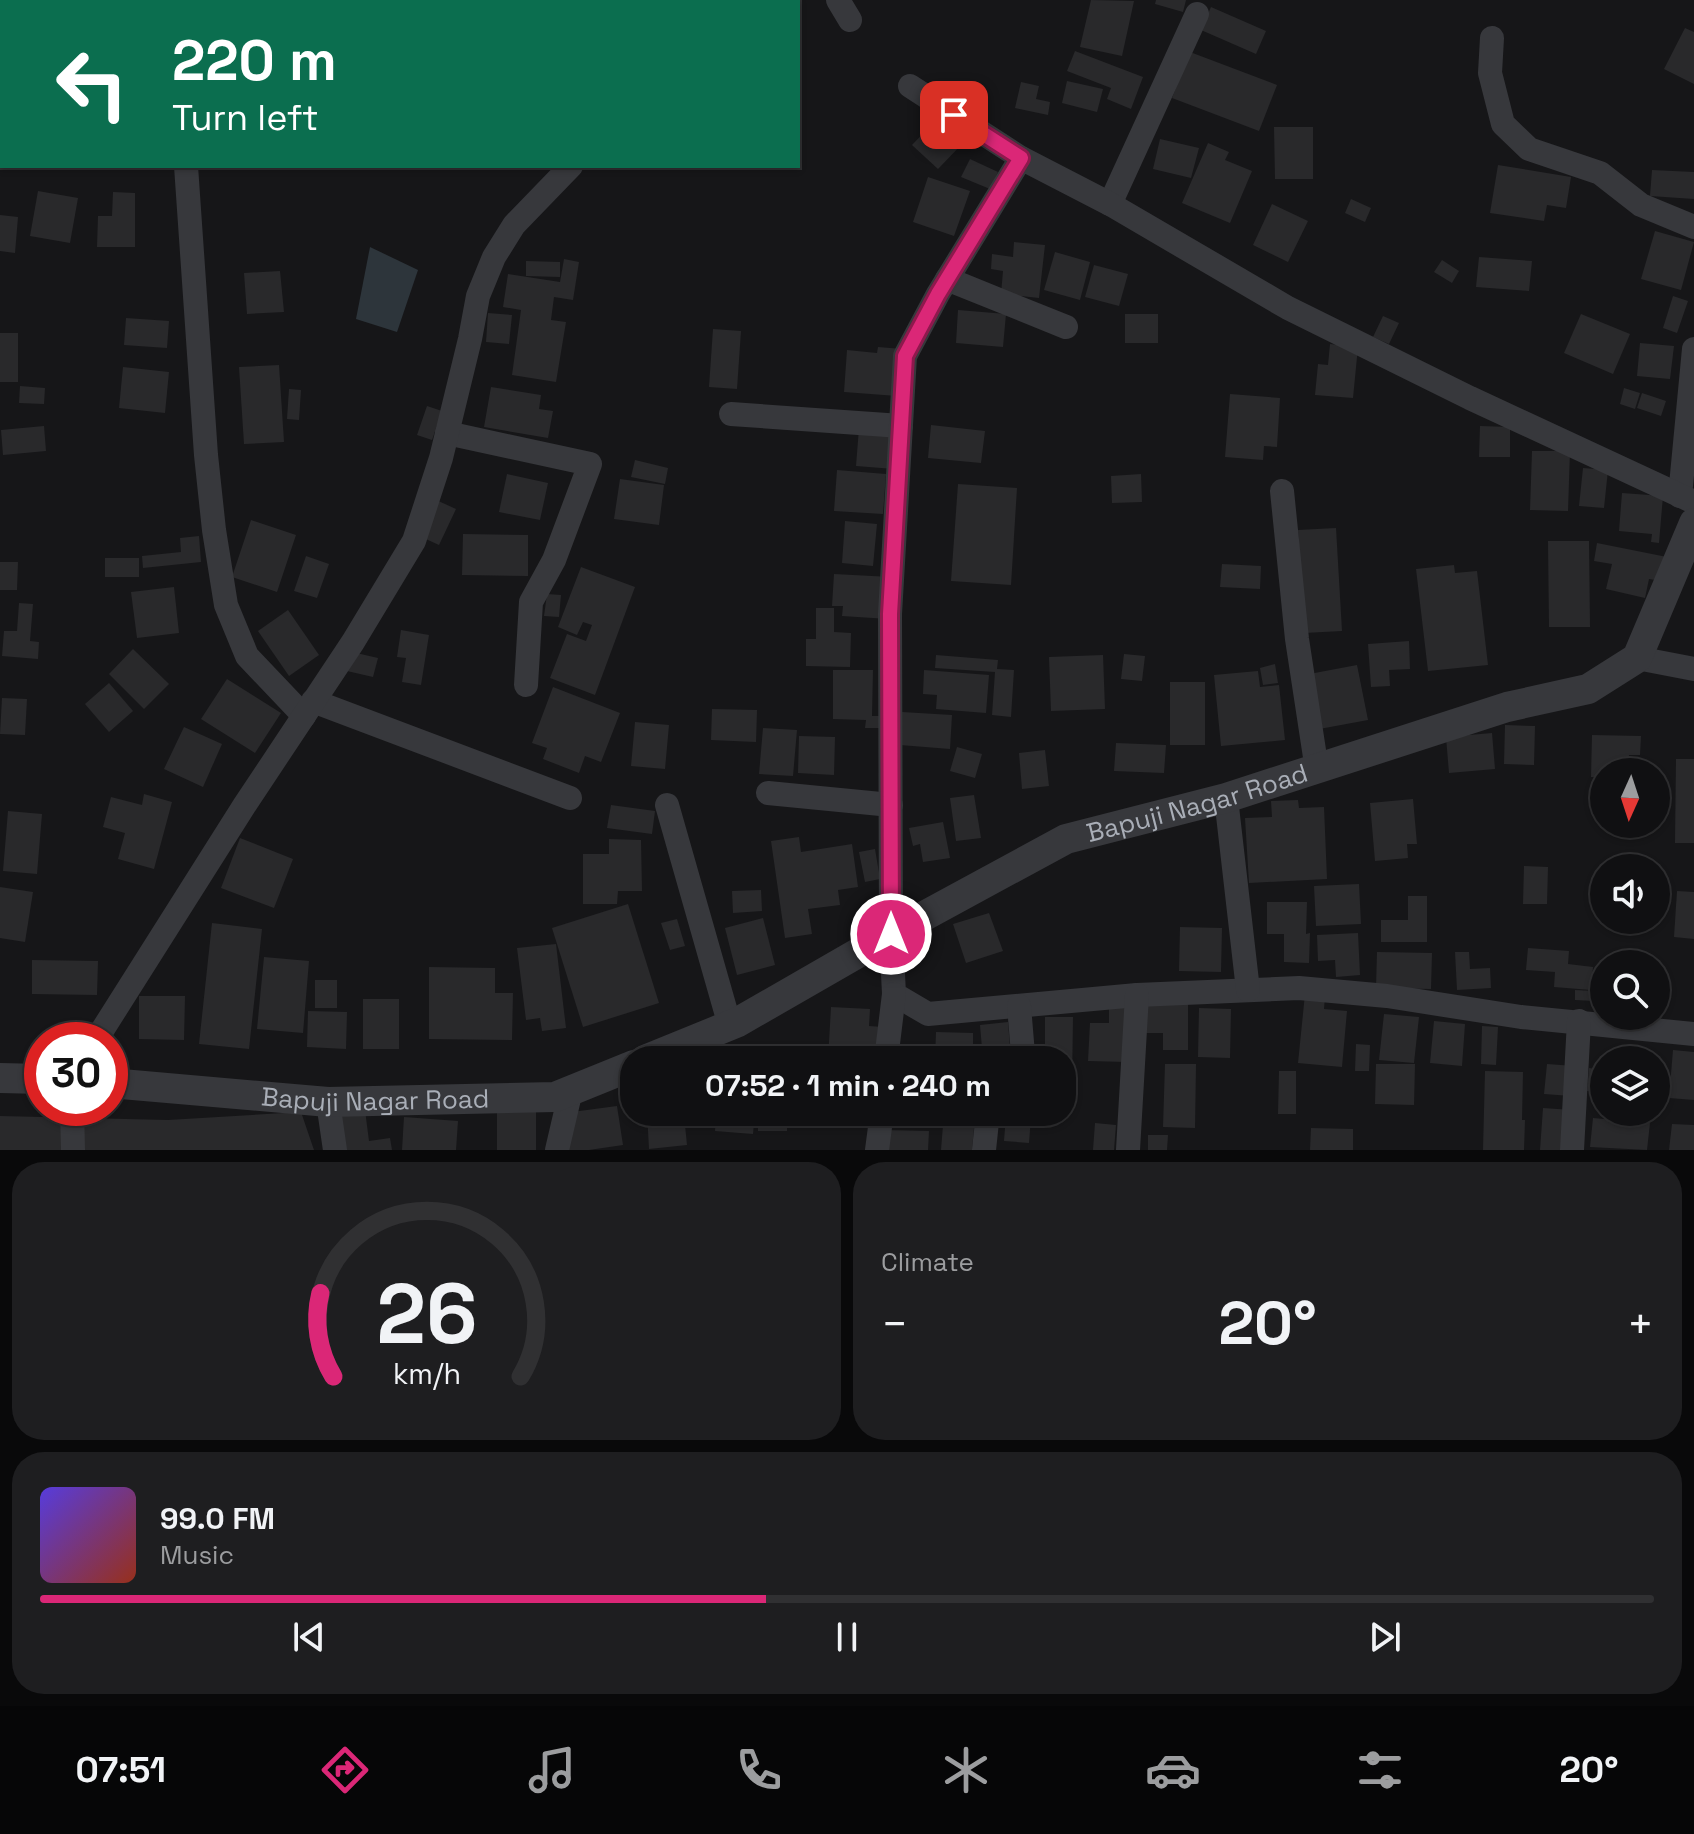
<!DOCTYPE html>
<meta charset="utf-8">
<style>
:root{--surface:#101012;--page:#1e1e20;--text:#f1f3f6;--muted:#9c9d9f;--line:#303032;--accent:#db2777}
body{margin:0;font-family:"Space Grotesk",sans-serif;background:var(--page);color:var(--text);height:100vh;display:flex;flex-direction:column;font-size:30px;white-space:nowrap}
*{box-sizing:border-box;margin:0}
p{font-size:26px;color:var(--muted)}
.icon{flex:none;width:44px;height:44px;fill:none;stroke:currentColor;stroke-width:2;stroke-linecap:round;stroke-linejoin:round}
.map{position:relative;height:1150px;overflow:hidden}
.side{display:flex;flex-direction:column;gap:12px;padding:12px;background:#09090a;flex:1}
.side>*{flex:none}
.banner{position:absolute;left:0px;top:0px;width:800px;height:168px;box-shadow:0 2px 6px #0004,0 0 0 2px var(--line);background:#0b6e4f;color:#fff;overflow:hidden}
.needle{width:52px;rotate:183deg}
.fabs{position:absolute;left:1590px;top:758px;display:grid;gap:16px}
.fabs a{display:grid;place-items:center;width:80px;height:80px;border-radius:50%;background:var(--surface);box-shadow:0 2px 6px #0004,0 0 0 2px var(--line);font-size:40px}
.speed{position:absolute;left:24px;top:1022px;display:flex;gap:16px;font-size:40px;font-weight:700;text-align:center}
.speed>*{display:grid;place-content:center;width:104px;height:104px;border-radius:50%;background:var(--surface);box-shadow:0 2px 6px #0004,0 0 0 2px var(--line);line-height:1}
.speed .limit{border:12px solid #d22;background:#fff;color:#111}
.pin{position:absolute;display:grid;place-items:center;width:68px;height:68px;color:#fff;margin:-34px;border-radius:16px;box-shadow:0 4px 12px #0006}
.me{position:absolute;width:88px;margin:-44px;rotate:0deg;stroke-linejoin:round;filter:drop-shadow(0 0 6px #0008)}
.turn{display:flex;align-items:center;gap:28px;height:168px;padding:0 40px;font-size:36px}
.turn .icon{width:104px;height:104px;stroke-width:2.5}
.turn b{display:block;font-size:56px;line-height:68px}
.big{font-size:60px;font-weight:600;line-height:1.1}
.side .tile{flex:1;display:flex;flex-direction:column;justify-content:center;gap:12px;min-width:0;padding:0 28px;border-radius:32px;background:var(--page)}
.side .dial{align-items:center;gap:0}
.dial svg{height:208px;overflow:visible;fill:none;stroke:var(--line);stroke-width:7;stroke-linecap:round;text-anchor:middle}
.dial text{fill:var(--text);stroke:none}
.song{display:flex;align-items:center;gap:24px}
.cover{width:96px;height:96px;border-radius:12px;background:linear-gradient(135deg,hsl(250 70% 55%),hsl(10 70% 35%))}
.played{height:8px;border-radius:4px;background:linear-gradient(90deg,var(--accent) 45%,var(--line) 45%)}
.keys{display:flex;justify-content:space-around;direction:ltr}
.heat{display:flex;justify-content:space-between;align-items:center;font-size:44px;direction:ltr}
.side .tiles{flex:1;display:grid;gap:12px;grid-template-columns:1fr 1fr}
.tile:last-child{grid-column:span 2}
.trip{position:absolute;left:620px;top:1046px;width:456px;height:80px;border-radius:32px;background:var(--surface);box-shadow:0 2px 6px #0004,0 0 0 2px var(--line);font-weight:600;line-height:80px;text-align:center}
.tabs{display:flex;height:128px;justify-content:space-around;align-items:center;background:#060607;color:var(--muted)}
.tabs .icon{width:56px;height:56px}
.tabs .current{color:var(--accent)}
.tabs b{font-size:36px;color:var(--text)}
.map>svg:first-child{display:block}
</style>
<div class="map">
<svg width="1694" height="1150" viewBox="0 0 1694 1150">
<rect width="100%" height="100%" fill="#161618"/>
<path fill="#2d353b" d="M370 247 418 270 397 332 356 319Z"/>
<g fill="#29292b">
<path d="M1091 0 1134 1 1122 56 1080 47Z"/>
<path d="M1156 0H1186L1183 12 1155 4Z"/>
<path d="M1211 7 1266 31 1256 54 1201 30Z"/>
<path d="M1685 28 1694 32V84L1664 69Z"/>
<path d="M1075 51 1143 77 1131 109 1107 99 1111 88 1067 71Z"/>
<path d="M1190 52 1277 85 1259 131 1172 98Z"/>
<path d="M1067 81 1103 89 1097 112 1062 103Z"/>
<path d="M1021 82 1039 86 1036 99 1050 102 1048 115 1015 108Z"/>
<path d="M937 119 963 143 938 169 912 145Z"/>
<path d="M1274 127H1313V179H1275Z"/>
<path d="M1160 139 1199 148 1191 178 1153 169Z"/>
<path d="M1208 143 1229 152 1225 160 1252 171 1230 223 1182 203Z"/>
<path d="M970 159 998 172 990 189 961 177Z"/>
<path d="M1498 165 1571 177 1566 208 1547 205 1544 221 1490 213Z"/>
<path d="M1652 170 1694 172V199L1650 196Z"/>
<path d="M928 177 970 191 954 236 913 222Z"/>
<path d="M38 191 78 198 70 243 30 236Z"/>
<path d="M113 192 135 193V247H97L98 216H112Z"/>
<path d="M1351 199 1371 208 1365 222 1345 213Z"/>
<path d="M1272 204 1308 221 1288 262 1253 245Z"/>
<path d="M0 215 18 217 15 253 0 251Z"/>
<path d="M1655 231 1694 242 1681 290 1641 279Z"/>
<path d="M1014 242 1045 245 1039 298 1001 294 1003 271 991 269 992 254 1013 257Z"/>
<path d="M1055 252 1090 262 1080 300 1044 290Z"/>
<path d="M1479 257 1532 261 1529 291 1476 287Z"/>
<path d="M564 259 579 262 573 300 554 297 551 320 566 322 556 382 512 375 521 310 503 307 508 274 560 282Z"/>
<path d="M1442 260 1459 271 1452 283 1434 272Z"/>
<path d="M526 261 560 262V277L526 276Z"/>
<path d="M1094 265 1128 274 1119 306 1085 297Z"/>
<path d="M280 271 284 312 247 314 244 273Z"/>
<path d="M1673 296 1688 301 1677 333 1663 328Z"/>
<path d="M958 310 1006 314 1003 347 956 343Z"/>
<path d="M488 313 512 315 509 344 486 342Z"/>
<rect x="1125" y="314" width="33" height="29"/>
<path d="M1581 314 1630 334 1613 374 1564 353Z"/>
<path d="M1383 316 1399 323 1389 344 1373 337Z"/>
<path d="M126 318 169 321 167 348 124 345Z"/>
<path d="M713 329 741 331 737 389 709 387Z"/>
<rect x="0" y="333" width="18" height="49"/>
<path d="M1640 343 1674 346 1670 379 1637 376Z"/>
<path d="M1330 344 1358 347 1353 398 1315 395 1318 364 1328 365Z"/>
<path d="M878 347 902 349 897 396 844 392 847 350 877 353Z"/>
<path d="M279 365 284 442 244 444 239 367Z"/>
<path d="M123 367 169 372 165 413 119 408Z"/>
<path d="M20 386 45 388 44 404 19 403Z"/>
<path d="M491 387 541 395 539 409 553 411 548 438 484 427Z"/>
<path d="M1624 388 1640 393 1635 409 1620 404Z"/>
<path d="M289 389 301 390 299 420 287 419Z"/>
<path d="M1642 393 1666 401 1661 416 1637 408Z"/>
<path d="M1230 394 1280 398 1277 447 1264 446 1263 460 1225 457Z"/>
<path d="M427 406 442 411 432 440 417 435Z"/>
<path d="M931 425 985 431 981 463 928 458Z"/>
<path d="M44 426 46 451 3 455 1 430Z"/>
<path d="M1480 426 1510 427V457H1479Z"/>
<path d="M859 428 897 430 894 469 856 466Z"/>
<path d="M1532 451H1570L1568 511 1530 510Z"/>
<path d="M635 460 668 468 665 484 631 477Z"/>
<path d="M1583 468 1608 470 1604 508 1579 506Z"/>
<path d="M837 470 886 474 883 514 834 511Z"/>
<path d="M507 474 548 483 540 520 499 512Z"/>
<path d="M1141 474 1142 502 1112 503 1111 476Z"/>
<path d="M620 479 664 485 659 525 614 519Z"/>
<path d="M958 484 1017 488 1011 585 951 581Z"/>
<path d="M1622 493 1663 496 1659 543 1651 542 1652 534 1619 531Z"/>
<path d="M434 499 456 509 439 545 417 535Z"/>
<path d="M251 520 296 535 277 592 232 577Z"/>
<path d="M845 521 877 524 873 566 842 563Z"/>
<path d="M1336 528 1342 631 1304 633 1298 530Z"/>
<path d="M463 534 528 535V576L462 575Z"/>
<path d="M199 536 201 562 143 568 142 556 181 552 180 538Z"/>
<path d="M1548 541H1589L1590 627H1549Z"/>
<path d="M1597 543 1667 557 1662 581 1649 579 1645 598 1606 589 1612 564 1594 561Z"/>
<path d="M306 556 329 564 317 598 294 591Z"/>
<rect x="105" y="558" width="34" height="19"/>
<path d="M0 562H18L17 590H0Z"/>
<path d="M1222 564 1261 566 1260 589 1220 587Z"/>
<path d="M1454 565 1455 573 1477 571 1488 665 1428 671 1416 569Z"/>
<path d="M581 567 635 587 595 695 550 678 567 634 586 641 592 625 583 622 577 635 558 627Z"/>
<path d="M834 574 891 577 888 619 842 616 843 606H832Z"/>
<path d="M174 587 179 633 137 638 131 592Z"/>
<path d="M547 594 561 595 559 617 544 616Z"/>
<path d="M19 603 33 604 30 641 39 642 38 659 2 656 4 631H17Z"/>
<path d="M816 608H834V632L851 633 850 667 806 666V639H816Z"/>
<path d="M288 610 319 655 289 676 258 631Z"/>
<path d="M401 630 429 635 421 685 402 682 406 658 397 657Z"/>
<path d="M1409 641 1410 669 1389 670 1390 686 1371 687 1368 644Z"/>
<path d="M133 649 169 684 144 709 109 674Z"/>
<path d="M352 652 378 658 373 677 347 671Z"/>
<path d="M1124 654 1145 656 1142 681 1121 679Z"/>
<path d="M936 655 998 660 997 669 1014 670 1011 717 992 715 995 672 935 668Z"/>
<path d="M1103 655 1105 709 1051 711 1049 657Z"/>
<path d="M1275 664 1278 683 1263 685 1260 668Z"/>
<path d="M1357 665 1368 720 1314 730 1304 675Z"/>
<path d="M833 670H873L872 716H890L891 728H865L866 720 833 719Z"/>
<path d="M924 670 989 675 986 713 936 709 937 695 923 694Z"/>
<path d="M1258 671 1260 687 1279 685 1285 740 1221 746 1214 675Z"/>
<path d="M227 679 281 713 255 753 201 719Z"/>
<rect x="1170" y="682" width="35" height="63"/>
<path d="M109 683 133 711 109 732 85 704Z"/>
<path d="M553 687 620 713 601 762 585 756 579 773 543 759 547 748 532 743Z"/>
<path d="M2 698 27 699 25 735 0 734Z"/>
<path d="M712 709 757 710 756 742 711 740Z"/>
<path d="M902 712 952 715 950 749 900 745Z"/>
<path d="M635 722 669 725 665 769 631 766Z"/>
<path d="M1505 725 1535 726 1534 765 1504 764Z"/>
<path d="M184 727 222 744 203 787 164 769Z"/>
<path d="M763 728 797 730 793 776 759 774Z"/>
<path d="M1492 733 1495 769 1449 773 1446 737Z"/>
<path d="M1592 735 1641 736 1640 755H1629L1628 772H1604V777H1591Z"/>
<path d="M799 736 835 737 834 775 798 773Z"/>
<path d="M1116 743 1166 745 1164 773 1114 771Z"/>
<path d="M957 747 982 754 975 778 950 771Z"/>
<path d="M1045 750 1049 786 1022 789 1019 753Z"/>
<path d="M1676 759H1694V843H1675Z"/>
<path d="M144 794 172 802 154 869 118 859 125 833 103 827 111 797 142 805Z"/>
<path d="M974 795 981 838 956 841 950 798Z"/>
<path d="M1413 799 1417 844H1407L1408 858 1375 861 1370 803Z"/>
<path d="M1298 800 1299 808 1324 807 1327 879 1249 883 1245 818 1272 817 1271 801Z"/>
<path d="M611 805 655 811 652 834 607 828Z"/>
<path d="M8 811 42 814 37 874 3 871Z"/>
<path d="M943 822 950 858 923 862 920 844 913 846 909 828Z"/>
<path d="M799 837 801 852 852 844 858 887 838 890 840 905 808 909 812 934 785 938 771 841Z"/>
<path d="M240 838 293 859 274 908 221 888Z"/>
<path d="M609 839 641 840 642 891H618L617 904H583V854H609Z"/>
<path d="M875 849 880 879 865 882 859 852Z"/>
<path d="M1524 866 1548 867 1547 904H1523Z"/>
<path d="M1359 884 1361 924 1316 926 1314 886Z"/>
<path d="M0 887 33 892 25 942 0 938Z"/>
<path d="M761 890 762 911 733 913 732 891Z"/>
<path d="M1677 891 1694 892V939L1674 937Z"/>
<path d="M1408 896H1427V942H1381V920H1408Z"/>
<path d="M1267 902H1307L1306 934 1310 933 1309 963 1284 962V934H1267Z"/>
<path d="M628 904 659 1003 583 1027 552 928Z"/>
<path d="M989 913 1003 951 966 963 953 924Z"/>
<path d="M763 918 775 965 737 975 725 928Z"/>
<path d="M677 919 685 946 670 950 661 923Z"/>
<path d="M212 923 262 929 249 1049 199 1044Z"/>
<path d="M1180 927 1222 928 1221 972 1179 971Z"/>
<path d="M1358 933 1360 975 1336 977 1335 960 1318 961 1317 935Z"/>
<path d="M556 944 566 1028 542 1031 540 1018 526 1020 517 948Z"/>
<path d="M1528 948 1569 951 1568 964 1593 967 1591 990 1554 987 1555 972 1526 970Z"/>
<path d="M1377 952 1432 953 1431 989 1376 988Z"/>
<path d="M1455 952H1469L1470 969 1490 968 1491 988 1457 990Z"/>
<path d="M264 957 309 961 303 1033 257 1029Z"/>
<path d="M32 960 98 961 97 995 32 994Z"/>
<path d="M429 967 495 968V993H513L512 1040 429 1039Z"/>
<rect x="315" y="980" width="22" height="28"/>
<path d="M1575 990 1594 991V1001L1575 1000Z"/>
<path d="M1305 994 1325 996 1324 1009 1347 1011 1342 1067 1298 1063Z"/>
<path d="M139 996H185L184 1040 139 1039Z"/>
<rect x="363" y="999" width="36" height="50"/>
<path d="M1145 999 1188 1000V1050H1163V1033H1145Z"/>
<path d="M1109 1005 1129 1006 1127 1062 1088 1061 1090 1023H1109Z"/>
<path d="M831 1007 870 1009 869 1026 883 1027 881 1050 873 1049 872 1060H828Z"/>
<path d="M1199 1008 1231 1009 1230 1058 1198 1057Z"/>
<path d="M308 1011 347 1012 346 1049 307 1047Z"/>
<path d="M1384 1014 1419 1017 1414 1063 1379 1060Z"/>
<path d="M1045 1017H1073L1072 1085 1062 1084V1060H1045Z"/>
<path d="M1434 1021 1465 1024 1462 1066 1430 1063Z"/>
<path d="M1008 1022 1011 1060H983L980 1025Z"/>
<path d="M1482 1026 1498 1027 1496 1065 1481 1064Z"/>
<path d="M936 1032 973 1033V1060H935Z"/>
<path d="M891 1043 930 1047 929 1060H889Z"/>
<path d="M1356 1044 1370 1045 1369 1071H1355Z"/>
<path d="M1673 1050 1694 1052V1100L1669 1098Z"/>
<path d="M1165 1064H1196L1195 1128 1163 1127Z"/>
<path d="M1376 1064H1415L1414 1105 1375 1104Z"/>
<path d="M1547 1064 1574 1066 1571 1096 1544 1094Z"/>
<path d="M1589 1068 1604 1070 1603 1092 1587 1091Z"/>
<path d="M1279 1071H1296V1114H1278Z"/>
<path d="M1485 1071 1523 1072 1522 1120H1525L1524 1150H1483Z"/>
<rect x="497" y="1101" width="39" height="49"/>
<path d="M617 1106 623 1145 589 1150H562L557 1114Z"/>
<path d="M1543 1108 1572 1110 1569 1150H1540Z"/>
<path d="M365 1110 369 1141 390 1138 392 1150H337L333 1114Z"/>
<path d="M301 1112 314 1150H0V1116L168 1120Z"/>
<path d="M647 1112H695L684 1115 687 1145 649 1149Z"/>
<path d="M716 1112H755L753 1134 715 1131Z"/>
<rect x="758" y="1112" width="29" height="19"/>
<path d="M887 1112H922L921 1120 887 1116Z"/>
<path d="M934 1112H972L971 1121 934 1120Z"/>
<rect x="1619" y="1112" width="29" height="7"/>
<path d="M1006 1115 1031 1117 1029 1143 1004 1141Z"/>
<path d="M404 1117 458 1121 456 1150H402Z"/>
<path d="M1593 1118 1650 1123 1647 1150 1590 1147Z"/>
<path d="M1095 1123 1116 1125 1114 1150H1093Z"/>
<path d="M1672 1124 1694 1125V1150H1669Z"/>
<path d="M943 1125 974 1128 972 1150H941Z"/>
<path d="M1311 1128 1353 1129V1150H1310Z"/>
<path d="M884 1130 929 1131 928 1150H884Z"/>
<path d="M1148 1135H1168L1167 1150H1148Z"/>
</g>
<g fill="none" stroke-linecap="round" stroke-linejoin="round">
<g stroke="#37383c" stroke-width="24">
<path d="M838 0 850 20"/>
<path d="M749 2 752 0"/>
<path d="M1492 38 1490 73 1503 124 1529 149 1600 173 1641 205 1694 227"/>
<path d="M0 63H2"/>
<path d="M910 86 1021 158"/>
<path d="M186 166 206 455 214 530 226 605 247 656 304 716"/>
<path d="M1110 204 1197 14"/>
<path d="M947 279 1066 327"/>
<path d="M731 414 901 426"/>
<path d="M447 433 590 464 554 560 531 602 526 685"/>
<path d="M1282 491 1297 639 1317 770"/>
<path d="M1680 496 1694 349"/>
<path d="M1694 502 1470 398 1288 308 1110 204 1021 158 938 294 905 356 890 614 891 934 894 994 928 1014 1137 995 1299 988 1387 996 1521 1017 1694 1034"/>
<path d="M1637 658 1694 669"/>
<path d="M313 701 570 798"/>
<path d="M768 793 891 805"/>
<path d="M1226 798 1248 990"/>
<path d="M667 805 730 1026"/>
<path d="M96 1040 244 806 353 642 414 541 441 458 470 339 478 296 494 257 514 225 571 166"/>
<path d="M886 1060 894 994"/>
<path d="M1019 1060 1023 1054 1019 1006"/>
<path d="M328 1102 335 1150"/>
<path d="M72 1108 73 1150"/>
<path d="M557 1150 571 1090"/>
<path d="M877 1150 882 1112"/>
<path d="M984 1150 988 1112"/>
<path d="M1128 1150 1137 995"/>
<path d="M1572 1150 1579 1021"/>
</g>
<g stroke="#37383c" stroke-width="30">
<path id="s1" d="M645 1060 738 1022 891 934 1066 839 1226 798 1507 707 1588 689 1637 658 1694 523"/>
<path d="M0 1078 42 1079"/>
<path id="s2" d="M110 1083 328 1102 555 1097 634 1065"/>
</g>
</g>
<g fill="none" stroke-linecap="round" stroke-linejoin="round">
<g stroke="#8e194d" stroke-width="20">
<path id="route" d="M891 934 890 614 905 356 938 294 1021 158 954 115"/>
</g>
<use href="#route" stroke="#db2777" stroke-width="14"/>
</g>
<g text-anchor="middle" stroke-width="8" stroke-linejoin="round" paint-order="stroke">
<g font-size="26" fill="#a9aeb7" stroke="#111113">
<text dy="9" stroke="none"><textPath href="#s1" startOffset="612">Bapuji Nagar Road</textPath></text>
<text dy="9" stroke="none"><textPath href="#s2" startOffset="266">Bapuji Nagar Road</textPath></text>
</g>
</g>
</svg>
<div class="fabs">
<a><svg class="needle" viewBox="-14 -14 28 28"><path d="M0-13l5 13h-10z" fill="#e53935"/><path d="M0 13l5-13h-10z" fill="#9c9d9f"/></svg></a>
<a><svg class="icon" aria-label="sound" viewBox="0 0 24 24"><path d="M4 9h4l5-4v14l-5-4H4zM17 9q2 3 0 6"/></svg></a>
<a><svg class="icon" aria-label="search" viewBox="0 0 24 24"><circle cx="10" cy="10" r="6"/><path d="M15 15l6 6"/></svg></a>
<a><svg class="icon" aria-label="layers" viewBox="0 0 24 24"><path d="M12 4l9 5-9 5-9-5zM3 14l9 5 9-5"/></svg></a>
</div>
<div class="speed"><div class="limit">30</div></div>
<div class="pin" style="left:954px;top:115px;background:#d93025"><svg class="icon" aria-label="arrive" viewBox="0 0 24 24"><path d="M6 21V4h12l-3 4 3 4H6"/></svg></div>
<svg class="me" style="left:891px;top:934px" viewBox="-20 -20 40 40"><circle r="17" fill="#db2777" stroke="#fff" stroke-width="3"/><path d="M0-11L8 9 0 5-8 9z" fill="#fff"/></svg>
<div class="trip">07:52 · 1 min · 240 m</div>
<div class="banner">
<div class="turn"><svg class="icon" aria-label="left" viewBox="0 0 24 24"><path d="M17 20v-9H6M10 6l-5 5 5 5"/></svg><div><b>220 m</b>Turn left</div></div>
</div>
</div>
<section class="side">
<div class="tiles">
<div class="tile dial"><svg viewBox="0 0 100 80">
<path d="M14 69A42 42 0 1 1 86 69"/>
<path d="M14 69A42 42 0 0 1 9 37" stroke="#db2777"/>
<text x="50" y="56" font-size="32" font-weight="700">26</text>
<text x="50" y="72" font-size="11">km/h</text>
</svg></div>
<div class="tile"><p>Climate</p>
<div class="heat"><a>−</a><b class="big">20°</b><a>+</a></div>
</div>
<div class="tile">
<div class="song"><i class="cover"></i><div><b>99.0 FM</b><p>Music</p></div></div>
<div class="played"></div>
<div class="keys"><svg class="icon" aria-label="previous" viewBox="0 0 24 24"><path d="M18 5L8 12l10 7zM5 5v14"/></svg><svg class="icon" aria-label="pause" viewBox="0 0 24 24"><path d="M8 5v14M16 5v14"/></svg><svg class="icon" aria-label="next" viewBox="0 0 24 24"><path d="M6 5l10 7-10 7zM19 5v14"/></svg></div>
</div>
</div>
</section>
<nav class="tabs">
<b>07:51</b>
<svg class="icon current" aria-label="directions" viewBox="0 0 24 24"><path d="M12 3l9 9-9 9-9-9zM9 14v-3h6M13 9l2 2-2 2"/></svg>
<svg class="icon" aria-label="music" viewBox="0 0 24 24"><path d="M9 18V5l10-2v13"/><circle cx="6" cy="18" r="3"/><circle cx="16" cy="16" r="3"/></svg>
<svg class="icon" aria-label="phone" viewBox="0 0 24 24"><path d="M5 4h4l2 5-3 2q2 4 5 5l2-3 5 2v4C11 20 4 13 5 4z"/></svg>
<svg class="icon" aria-label="climate" viewBox="0 0 24 24"><path d="M12 3v18M4 7l16 10M4 17L20 7"/></svg>
<svg class="icon" aria-label="car" viewBox="0 0 24 24"><path d="M5 17H2v-5l4-1 3-4h7l3 4 3 1v5h-3M9 17h6M6 11h13"/><circle cx="7" cy="17" r="2"/><circle cx="17" cy="17" r="2"/></svg>
<svg class="icon" aria-label="filters" viewBox="0 0 24 24"><path d="M4 7h16M4 17h16"/><circle cx="9" cy="7" r="2"/><circle cx="15" cy="17" r="2"/></svg>
<b>20°</b>
</nav>
